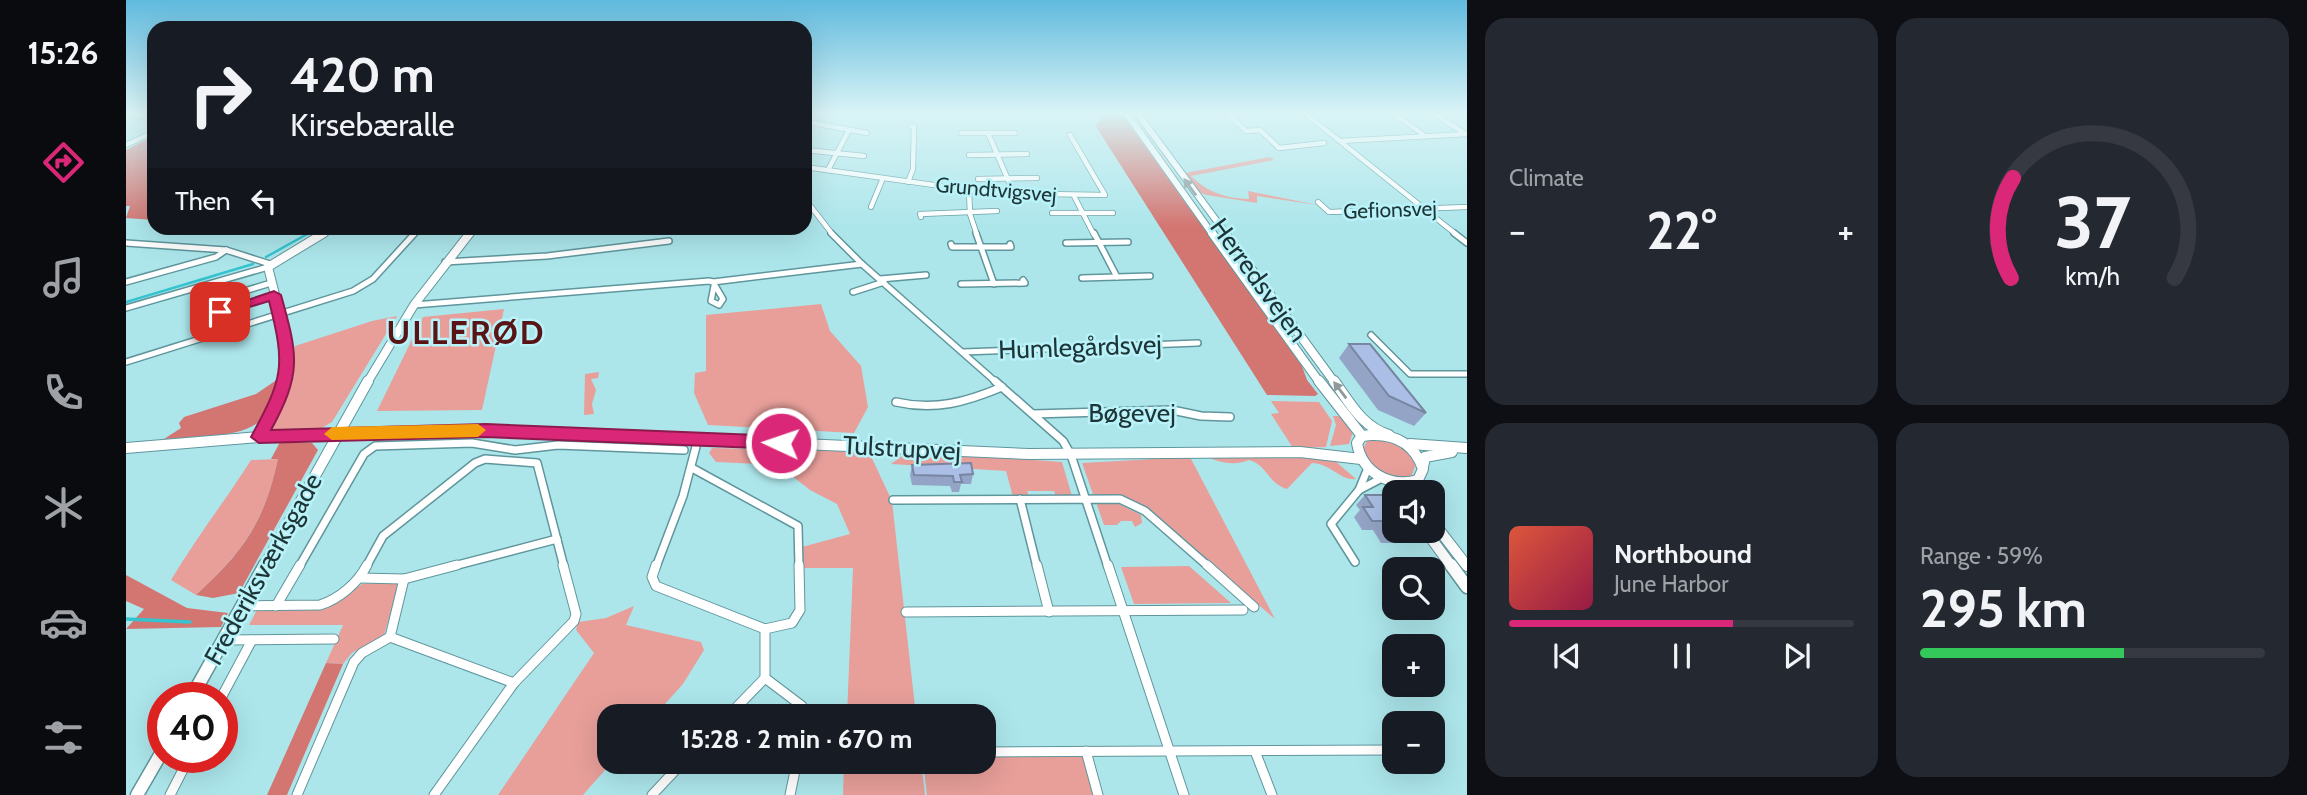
<!DOCTYPE html>
<meta charset="utf-8">
<style>
:root{--surface:#171b24;--page:#242831;--text:#f1f3f6;--muted:#9ea1a6;--line:#363941;--accent:#db2777}
body{margin:0;font-family:Cabin,sans-serif;background:var(--page);color:var(--text);height:100vh;display:flex;flex-direction:column;font-size:26px;white-space:nowrap}
*{box-sizing:border-box;margin:0}
p{font-size:23px;color:var(--muted)}
.icon{flex:none;width:38px;height:38px;fill:none;stroke:currentColor;stroke-width:2;stroke-linecap:round;stroke-linejoin:round}
.map{position:relative;flex:1;overflow:hidden}
.sheet{display:flex;flex-direction:column;gap:18px;padding:18px;background:#0d0f14;width:840px}
.sheet>*{flex:none}
.banner{position:absolute;left:21px;top:21px;width:665px;height:214px;border-radius:21px;box-shadow:0 7px 28px #0002;background:#171b24;color:var(--text);overflow:hidden}
.fabs{position:absolute;left:1256px;top:480px;display:grid;gap:14px}
.fabs a{display:grid;place-items:center;width:63px;height:63px;border-radius:14px;background:var(--surface);box-shadow:0 7px 28px #0002;font-size:35px}
.speed{position:absolute;left:21px;top:682px;display:flex;gap:14px;font-size:35px;font-weight:700;text-align:center}
.speed>*{display:grid;place-content:center;width:91px;height:91px;border-radius:50%;background:var(--surface);box-shadow:0 7px 28px #0002;line-height:1}
.speed .limit{border:10px solid #d22;background:#fff;color:#111}
.pin{position:absolute;display:grid;place-items:center;width:60px;height:60px;color:#fff;margin:-30px;border-radius:14px;box-shadow:0 4px 10px #0006}
.me{position:absolute;width:77px;margin:-38px;rotate:273deg;stroke-linejoin:round;filter:drop-shadow(0 0 5px #0008)}
.turn{display:flex;align-items:center;gap:24px;height:147px;padding:0 28px;font-size:32px}
.turn .icon{width:91px;height:91px;stroke-width:2.5}
.turn b{display:block;font-size:49px;line-height:60px}
.then{display:flex;align-items:center;height:66px;padding:0 28px;background:#0003;gap:14px;font-size:26px}
.big{font-size:52px;font-weight:700;line-height:1.1}
.sheet .card{flex:1;display:flex;flex-direction:column;justify-content:center;gap:10px;min-width:0;padding:0 24px;border-radius:21px;background:var(--page)}
.sheet .dial{align-items:center;gap:0}
.dial svg{height:182px;overflow:visible;fill:none;stroke:var(--line);stroke-width:7;stroke-linecap:round;text-anchor:middle}
.dial text{fill:var(--text);stroke:none}
.song{display:flex;align-items:center;gap:21px}
.cover{width:84px;height:84px;border-radius:10px;background:linear-gradient(135deg,hsl(10 70% 55%),hsl(340 70% 35%))}
.played{height:7px;border-radius:4px;background:linear-gradient(90deg,var(--accent) 65%,var(--line) 65%)}
.keys{display:flex;justify-content:space-around;direction:ltr}
.heat{display:flex;justify-content:space-between;align-items:center;font-size:38px;direction:ltr}
.charge{height:10px;border-radius:5px;background:linear-gradient(90deg,#34c759 59%,var(--line) 0)}
.sheet .tiles{flex:1;display:grid;gap:18px;grid-template-columns:repeat(2,1fr)}
.trip{position:absolute;left:471px;top:704px;width:399px;height:70px;border-radius:21px;background:var(--surface);box-shadow:0 7px 28px #0002;font-weight:700;line-height:70px;text-align:center}
main{display:flex;flex:1;min-height:0}
.tabs{display:flex;flex-direction:column;width:126px;justify-content:space-around;align-items:center;background:#090b0e;color:var(--muted)}
.tabs .icon{width:49px;height:49px}
.tabs .on{color:var(--accent)}
.tabs b{font-size:32px;color:var(--text)}
.map>svg:first-child{display:block}
</style>
<main>
<nav class="tabs">
<b>15:26</b>
<svg class="icon on" aria-label="directions" viewBox="0 0 24 24"><path d="M12 3l9 9-9 9-9-9zM9 14v-3h6M13 9l2 2-2 2"/></svg>
<svg class="icon" aria-label="music" viewBox="0 0 24 24"><path d="M9 18V5l10-2v13"/><circle cx="6" cy="18" r="3"/><circle cx="16" cy="16" r="3"/></svg>
<svg class="icon" aria-label="phone" viewBox="0 0 24 24"><path d="M5 4h4l2 5-3 2q2 4 5 5l2-3 5 2v4C11 20 4 13 5 4z"/></svg>
<svg class="icon" aria-label="climate" viewBox="0 0 24 24"><path d="M12 3v18M4 7l16 10M4 17L20 7"/></svg>
<svg class="icon" aria-label="car" viewBox="0 0 24 24"><path d="M5 17H2v-5l4-1 3-4h7l3 4 3 1v5h-3M9 17h6M6 11h13"/><circle cx="7" cy="17" r="2"/><circle cx="17" cy="17" r="2"/></svg>
<svg class="icon" aria-label="filters" viewBox="0 0 24 24"><path d="M4 7h16M4 17h16"/><circle cx="9" cy="7" r="2"/><circle cx="15" cy="17" r="2"/></svg>
</nav>
<div class="map">
<svg width="1341" height="795" viewBox="0 0 1341 795">
<rect width="100%" height="100%" fill="#ace6eb"/>
<g fill="#e89f9a">
<path d="M1144 157 1148 160 1065 176C1082 193 1100 198 1123 199L1122 191 1192 205 1131 196V203L1081 195 1075 193 1059 173Z"/>
<path d="M695 304 704 331 735 366 742 407 728 433 582 425 568 393 569 373 580 371V315Z"/>
<path d="M378 309 356 410 251 411 297 317Z"/>
<path d="M271 316 206 422 194 429 148 432 145 427 164 384 169 346 246 321Z"/>
<path d="M473 372 472 378 465 379 470 390 466 404 468 414 458 415 459 374Z"/>
<path d="M1145 401 1193 402 1206 421 1200 447 1167 448 1145 414 1153 413Z"/>
<path d="M1207 416H1214L1227 432 1223 444 1204 446 1210 425Z"/>
<path d="M1251 436 1279 448 1290 463 1286 475C1267 485 1242 468 1237 449L1241 441Z"/>
<path d="M586 448 743 452 766 501 790 716H721L727 568H678L676 547 724 534 711 504 684 490 652 465 590 462 583 453Z"/>
<path d="M825 454 936 462 946 496H930L928 491H901L903 496 887 497 880 471 765 464 776 456 808 458 809 455Z"/>
<path d="M1182 456 1208 460 1230 479C1215 481 1203 463 1186 463L1161 489C1140 482 1142 465 1123 460 1113 465 1094 464 1083 457Z"/>
<path d="M1064 457 1149 619 1017 505 995 496 967 494 956 463Z"/>
<path d="M152 459C138 523 117 551 70 595L45 580C70 538 99 501 125 460Z"/>
<path d="M970 502 993 504 1015 515 1016 523 1009 527 1006 521H995L991 525H978Z"/>
<path d="M1063 566 1105 603 1008 604 995 567Z"/>
<path d="M274 581 258 635 226 653 217 664 200 663 217 625H123L132 608 197 610 236 584Z"/>
<path d="M508 606 500 625 575 642 578 650 557 684 528 716H483V761H487L457 795H372L468 653 450 630 452 622 480 618Z"/>
<path d="M960 751 972 795H801L797 761H858V752Z"/>
<path d="M718 761H795L799 795H717Z"/>
</g>
<g fill="#d37672">
<path d="M973 114H996L1176 366 1181 380 1192 394 1189 396 1141 395 969 125 976 119Z"/>
<path d="M28 136V220L0 218 4 206H0V150Z"/>
<path d="M152 379C148 392 145 409 135 420 116 439 63 437 38 439L55 428 53 423 58 417 130 394Z"/>
<path d="M154 442 186 443 192 450 113 593 87 598 70 595C117 552 138 523 152 459H145Z"/>
<path d="M0 575 61 608 102 613 95 627 0 629 18 609 0 601Z"/>
<path d="M200 663 217 664 161 795H141Z"/>
</g>
<g fill="none" stroke-linecap="round" stroke-linejoin="round">
<path stroke="#34c4d0" stroke-width="2" d="M180 235 192 228"/>
<g stroke="#34c4d0" stroke-width="2.5">
<path d="M140 257 183 233"/>
<path d="M0 302 127 264"/>
</g>
<path stroke="#34c4d0" stroke-width="3.5" d="M0 619 64 622"/>
<g stroke="#5f969c" stroke-width="6">
<g id="street-far3">
<path d="M7 114 12 117 21 114"/>
<path d="M1102 114 1120 131 1134 130 1153 148 1198 143"/>
<path d="M1180 114 1331 235"/>
<path d="M1268 114 1298 135"/>
<path d="M1309 114 1338 133"/>
<path d="M681 122 741 133"/>
<path d="M835 133H889"/>
<path d="M862 133 889 196"/>
<path d="M1214 141 1341 134"/>
<path d="M0 145 28 132"/>
<path d="M679 150 738 156"/>
<path d="M843 155 901 154"/>
<path d="M679 167 865 193 979 195 944 135"/>
<path d="M702 170 723 130"/>
<path d="M852 179 911 178"/>
<path d="M782 182 787 169 788 126H785"/>
<path d="M843 191 844 214 851 235"/>
<path d="M948 196 968 235"/>
<path d="M679 199 707 235"/>
<path d="M1192 202 1203 212 1341 207"/>
<path d="M745 207 757 178"/>
<path d="M926 213H987"/>
<path d="M795 217 794 214 871 211"/>
<path d="M287 235 293 228"/>
</g>
</g>
<g stroke="#5f969c" stroke-width="8">
<g id="street-far2">
<path d="M705 233 736 264 871 383"/>
<path d="M850 233 868 284"/>
<path d="M968 233 991 277"/>
<path d="M1328 233 1341 243"/>
<path d="M0 243 100 250 144 264"/>
<path d="M940 243 1002 242"/>
<path d="M825 244 826 247H885L884 244"/>
<path d="M319 262 421 256 543 241"/>
<path d="M956 278 1024 276"/>
<path d="M754 279 800 275"/>
<path d="M0 282 90 257 100 250"/>
<path d="M587 282 736 264"/>
<path d="M835 284 899 283 897 280"/>
<path d="M727 292 758 282"/>
<path d="M92 299 145 283"/>
<path d="M288 305 583 281 587 282 597 299 593 305 585 301 588 286"/>
<path d="M0 308 142 267"/>
<path d="M94 312 148 295"/>
<path d="M1245 335 1284 374H1341"/>
<path d="M837 352 1072 343"/>
<path d="M0 362 227 291 247 279 289 233"/>
</g>
</g>
<g stroke="#5f969c" stroke-width="10">
<g id="street-far1">
<path d="M869 381 937 441 945 455 982 567"/>
<path d="M770 402C809 411 840 402 876 387"/>
<path d="M907 414 1046 410 1075 416 1104 417"/>
<path d="M566 468 672 526 673 567"/>
<path d="M1233 490 1256 478"/>
<path d="M894 499 911 567"/>
<path d="M767 500 994 499 1019 511 1083 567"/>
<path d="M1229 562 1205 524 1233 490 1242 468"/>
<path d="M173 567 238 454 249 446 346 443 389 450 432 445 558 450"/>
<path d="M240 567 257 536 349 463 359 459 411 463 438 567"/>
<path d="M324 567 431 539"/>
<path d="M530 567 557 496 572 439"/>
</g>
</g>
<g stroke="#5f969c" stroke-width="11">
<g id="street">
<path d="M530 565 526 577 530 586 639 629 666 623 674 610 673 565"/>
<path d="M911 565 923 612"/>
<path d="M982 565 1058 795"/>
<path d="M1081 565 1128 607"/>
<path d="M234 578 278 579 331 565"/>
<path d="M118 606 194 605C213 599 232 583 241 565"/>
<path d="M150 606 174 565"/>
<path d="M780 612 1117 610"/>
<path d="M264 637 388 683"/>
<path d="M99 640 208 639"/>
<path d="M639 678 676 706 679 716"/>
<path d="M95 698 126 640"/>
<path d="M602 716 639 678V629"/>
<path d="M960 751 972 795"/>
<path d="M1129 751 1146 795"/>
<path d="M858 752 1269 750"/>
<path d="M44 795 63 758"/>
<path d="M171 795 228 662 236 653 264 637 278 579"/>
<path d="M308 795 388 683 448 621 450 614 437 565"/>
<path d="M526 795 558 761"/>
<path d="M664 795 671 761"/>
</g>
</g>
<g stroke="#5f969c" stroke-width="8">
<g id="secondary-far3">
<path d="M1001 114 1087 235"/>
<path d="M1012 114 1101 235"/>
<path d="M195 235 207 228"/>
<path d="M343 235 348 228"/>
</g>
</g>
<g stroke="#5f969c" stroke-width="10">
<g id="secondary-far2">
<path d="M1086 233 1194 383"/>
<path d="M1099 233 1209 383"/>
<path d="M160 383 162 346 142 267 198 233"/>
<path d="M241 383 288 305 344 233"/>
</g>
</g>
<g stroke="#5f969c" stroke-width="12">
<g id="secondary-far1">
<path d="M1193 381 1236 436"/>
<path d="M1208 381C1224 403 1236 427 1263 435"/>
<path d="M1245 435C1270 434 1289 445 1297 469L1292 480C1264 488 1236 473 1231 443L1236 436Z"/>
<path d="M133 437 160 381"/>
<path d="M1284 444 1341 448"/>
<path d="M0 448 133 437 360 430 903 454 1174 452 1235 459"/>
<path d="M1297 467 1299 457 1326 452"/>
<path d="M1307 522 1341 566"/>
<path d="M1299 530 1326 567"/>
<path d="M138 567 242 381"/>
</g>
</g>
<g stroke="#5f969c" stroke-width="15">
<g id="secondary">
<path d="M1325 565 1341 587"/>
<path d="M65 698 139 565"/>
<path d="M11 795 37 750"/>
</g>
</g>
<use href="#street-far3" stroke="#fff" stroke-width="4.5"/>
<use href="#street-far2" stroke="#fff" stroke-width="5"/>
<use href="#street-far1" stroke="#fff" stroke-width="7"/>
<use href="#street" stroke="#fff" stroke-width="9"/>
<use href="#secondary-far3" stroke="#fff" stroke-width="6"/>
<use href="#secondary-far2" stroke="#fff" stroke-width="8"/>
<use href="#secondary-far1" stroke="#fff" stroke-width="10"/>
<use href="#secondary" stroke="#fff" stroke-width="12"/>
</g>
<g fill="#93a4c6">
<path d="M1223 344 1300 413 1288 426 1252 410 1213 358Z"/>
<path d="M786 465 847 474 845 484H835L833 492H826L824 486 786 485 784 475Z"/>
<path d="M1239 495 1284 533 1274 543H1255L1247 530H1236L1228 517 1234 510 1230 505Z"/>
</g>
<g fill="#abbfe6" stroke="#7886a1" stroke-width="2">
<path d="M1223 344H1244L1300 413 1263 396Z"/>
<path d="M845 463 847 474 834 475 836 482H828L827 476 788 475 786 465Z"/>
<path d="M1239 495H1258L1269 511V530H1282L1284 533H1265L1256 521H1246L1237 507H1247Z"/>
</g>
<defs><path id="oneway-solid" d="M-6-.8H1V-3.2L6.5 0L1 3.2V.8H-6Z" transform="scale(1.75)"/></defs>
<g fill="#8e9a9b">
<use href="#oneway-solid" transform="translate(1064 187) rotate(-126)"/>
<use href="#oneway-solid" transform="translate(1214 390) rotate(-127)"/>
</g>
<linearGradient id="sky" x2="0" y2="1"><stop stop-color="#60bade"/><stop offset="0.5" stop-color="#daf4f6"/><stop offset="1" stop-color="#daf4f6" stop-opacity="0"/></linearGradient>
<rect width="1341" height="226" fill="url(#sky)"/>
<path fill="#db2777" stroke="#8e194d" stroke-width="2" d="M148 291 155 295C172 356 176 373 145 430L360 424 655 436 663 443 655 449 360 437 133 443 125 437C157 378 160 367 143 301L94 316 87 312Z"/>
<path fill="#f59e0b" d="M352 424 360 430 352 437 206 440 198 434 206 427Z"/>
<g text-anchor="middle" stroke-width="5" stroke-linejoin="round" paint-order="stroke">
<g font-size="21" fill="#1e3537" stroke="#b9f3f9">
<text transform="translate(870 190) rotate(5)" y="7">Grundtvigsvej</text>
<text transform="translate(1264 210) rotate(-2)" y="7">Gefionsvej</text>
</g>
<g font-size="26" fill="#1e3537" stroke="#b9f3f9">
<text transform="translate(1133 280) rotate(54)" y="9">Herredsvejen</text>
<text transform="translate(954 347) rotate(-2)" y="9">Humlegårdsvej</text>
<text x="1006" y="422">Bøgevej</text>
<text transform="translate(776 448) rotate(3)" y="9">Tulstrupvej</text>
<text transform="translate(137 569) rotate(-61)" y="9">Frederiksværksgade</text>
</g>
<g font-size="33" font-weight="bold" letter-spacing="2" fill="#591416" stroke="#b9f3f9">
<text x="340" y="344">ULLERØD</text>
</g>
</g>
</svg>
<div class="fabs">
<a><svg class="icon" aria-label="sound" viewBox="0 0 24 24"><path d="M4 9h4l5-4v14l-5-4H4zM17 9q2 3 0 6"/></svg></a>
<a><svg class="icon" aria-label="search" viewBox="0 0 24 24"><circle cx="10" cy="10" r="6"/><path d="M15 15l6 6"/></svg></a>
<a>+</a>
<a>−</a>
</div>
<div class="speed"><div class="limit">40</div></div>
<div class="pin" style="left:94px;top:312px;background:#d93025"><svg class="icon" aria-label="arrive" viewBox="0 0 24 24"><path d="M6 21V4h12l-3 4 3 4H6"/></svg></div>
<svg class="me" style="left:655px;top:443px" viewBox="-20 -20 40 40"><circle r="17" fill="#db2777" stroke="#fff" stroke-width="3"/><path d="M0-11L8 9 0 5-8 9z" fill="#fff"/></svg>
<div class="trip">15:28 · 2 min · 670 m</div>
<div class="banner">
<div class="turn"><svg class="icon" aria-label="right" viewBox="0 0 24 24"><path d="M7 20v-9h11M14 6l5 5-5 5"/></svg><div><b>420 m</b>Kirsebæralle</div></div>
<div class="then">Then<svg class="icon" aria-label="left" viewBox="0 0 24 24"><path d="M17 20v-9H6M10 6l-5 5 5 5"/></svg></div>
</div>
</div>
<section class="sheet">
<div class="tiles">
<div class="card"><p>Climate</p>
<div class="heat"><a>−</a><b class="big">22°</b><a>+</a></div>
</div>
<div class="card dial"><svg viewBox="0 0 100 80">
<path d="M14 69A42 42 0 1 1 86 69"/>
<path d="M14 69A42 42 0 0 1 15 25" stroke="#db2777"/>
<text x="50" y="56" font-size="32" font-weight="700">37</text>
<text x="50" y="72" font-size="11">km/h</text>
</svg></div>
<div class="card">
<div class="song"><i class="cover"></i><div><b>Northbound</b><p>June Harbor</p></div></div>
<div class="played"></div>
<div class="keys"><svg class="icon" aria-label="previous" viewBox="0 0 24 24"><path d="M18 5L8 12l10 7zM5 5v14"/></svg><svg class="icon" aria-label="pause" viewBox="0 0 24 24"><path d="M8 5v14M16 5v14"/></svg><svg class="icon" aria-label="next" viewBox="0 0 24 24"><path d="M6 5l10 7-10 7zM19 5v14"/></svg></div>
</div>
<div class="card"><p>Range · 59%</p><b class="big">295 km</b><div class="charge"></div></div>
</div>
</section>
</main>
